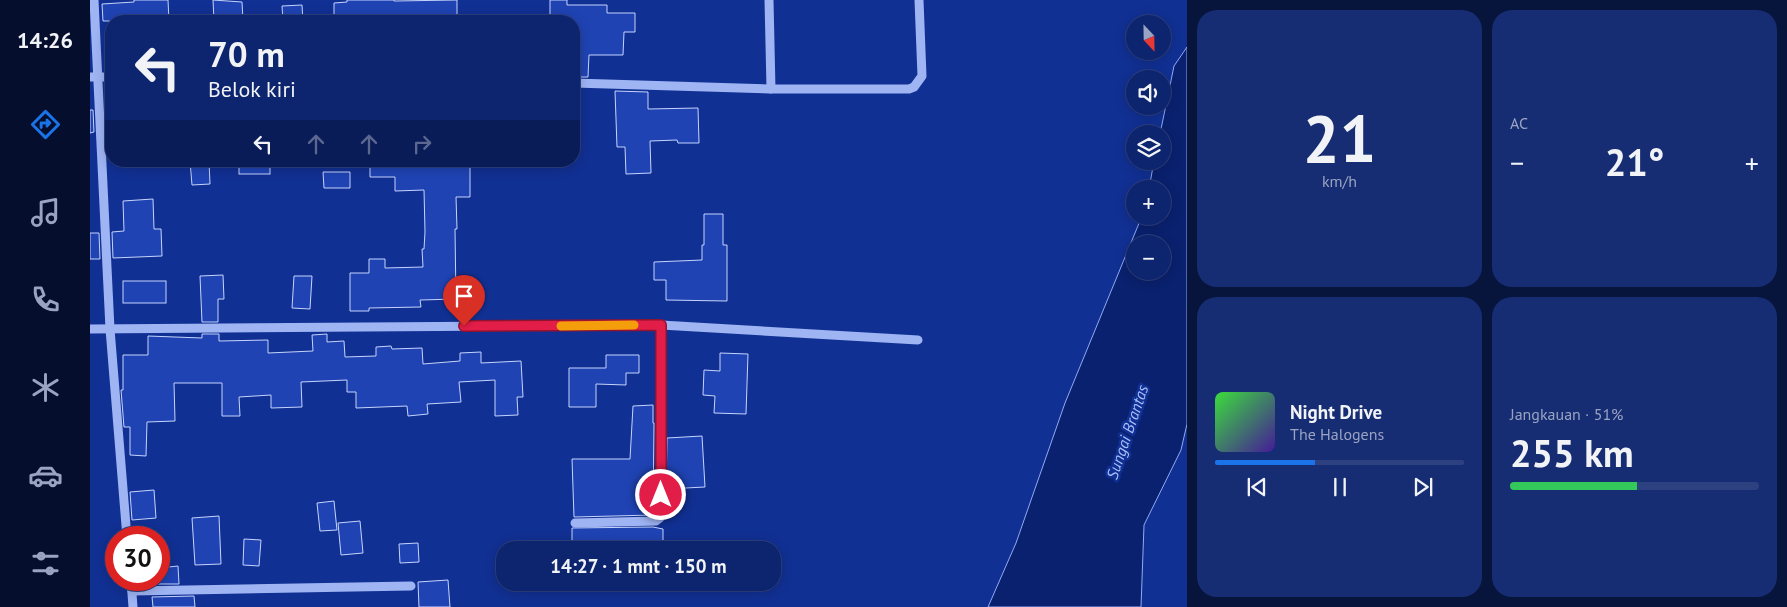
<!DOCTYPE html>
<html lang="id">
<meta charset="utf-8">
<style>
:root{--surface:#0d246e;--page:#162c73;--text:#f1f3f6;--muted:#9aa4c2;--line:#2d4181;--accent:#1a73e8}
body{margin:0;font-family:"PT Sans",sans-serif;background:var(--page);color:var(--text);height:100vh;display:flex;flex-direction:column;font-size:19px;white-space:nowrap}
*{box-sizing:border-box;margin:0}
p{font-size:16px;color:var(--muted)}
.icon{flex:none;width:28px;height:28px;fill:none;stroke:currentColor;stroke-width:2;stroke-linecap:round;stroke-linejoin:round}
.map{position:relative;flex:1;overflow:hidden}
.panel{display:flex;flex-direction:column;gap:10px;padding:10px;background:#07143c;width:600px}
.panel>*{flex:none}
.banner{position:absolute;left:15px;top:15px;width:475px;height:152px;border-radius:20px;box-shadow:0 2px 12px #0003,0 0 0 1px var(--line);background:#0d246e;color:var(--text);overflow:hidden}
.needle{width:32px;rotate:158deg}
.controls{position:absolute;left:1036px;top:15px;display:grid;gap:10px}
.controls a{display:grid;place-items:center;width:45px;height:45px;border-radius:50%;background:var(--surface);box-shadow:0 2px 12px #0003,0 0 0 1px var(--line);font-size:25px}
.speed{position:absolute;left:15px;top:526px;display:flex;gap:10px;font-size:25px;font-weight:700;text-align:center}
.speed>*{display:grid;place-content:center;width:65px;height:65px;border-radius:50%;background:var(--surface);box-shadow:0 2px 12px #0003,0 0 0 1px var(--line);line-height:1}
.speed .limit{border:8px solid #d22;background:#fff;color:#111}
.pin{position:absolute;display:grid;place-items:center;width:42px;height:42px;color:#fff;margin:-51px -21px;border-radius:50% 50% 50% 0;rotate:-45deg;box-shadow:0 0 5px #0007}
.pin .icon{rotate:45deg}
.me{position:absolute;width:55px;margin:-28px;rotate:0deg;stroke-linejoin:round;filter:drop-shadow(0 0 4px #0008)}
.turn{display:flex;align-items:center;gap:18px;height:105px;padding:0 20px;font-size:22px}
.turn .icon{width:65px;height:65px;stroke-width:2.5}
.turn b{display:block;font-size:35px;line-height:42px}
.lanes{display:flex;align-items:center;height:48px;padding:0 20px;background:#0003;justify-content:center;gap:25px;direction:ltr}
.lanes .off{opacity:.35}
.big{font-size:38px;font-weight:700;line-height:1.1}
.panel .widget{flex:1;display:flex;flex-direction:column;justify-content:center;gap:8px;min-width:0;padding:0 18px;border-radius:20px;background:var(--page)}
.panel .dial{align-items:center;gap:0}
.dial b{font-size:65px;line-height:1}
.song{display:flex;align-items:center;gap:15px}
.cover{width:60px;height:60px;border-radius:8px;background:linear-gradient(135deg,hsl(120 70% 55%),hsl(260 70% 35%))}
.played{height:5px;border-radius:2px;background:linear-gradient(90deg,var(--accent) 40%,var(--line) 40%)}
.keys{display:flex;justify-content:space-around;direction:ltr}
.heat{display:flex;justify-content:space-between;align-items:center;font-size:28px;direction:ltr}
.charge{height:8px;border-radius:4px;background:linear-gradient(90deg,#34c759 51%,var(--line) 0)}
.panel .tiles{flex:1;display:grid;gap:10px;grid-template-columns:repeat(2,1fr)}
.trip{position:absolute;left:406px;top:541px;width:285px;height:50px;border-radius:20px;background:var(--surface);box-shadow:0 2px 12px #0003,0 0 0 1px var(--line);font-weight:700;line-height:50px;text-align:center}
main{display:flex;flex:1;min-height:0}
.tab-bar{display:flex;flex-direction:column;width:90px;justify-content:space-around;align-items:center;background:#050e2c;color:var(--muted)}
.tab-bar .icon{width:35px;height:35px}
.tab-bar .active{color:var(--accent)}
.tab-bar b{font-size:22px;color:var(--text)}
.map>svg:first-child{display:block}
</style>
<main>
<nav class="tab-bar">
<b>14:26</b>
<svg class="icon active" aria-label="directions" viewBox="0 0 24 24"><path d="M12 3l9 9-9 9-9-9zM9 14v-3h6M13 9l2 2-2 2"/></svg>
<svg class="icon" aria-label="music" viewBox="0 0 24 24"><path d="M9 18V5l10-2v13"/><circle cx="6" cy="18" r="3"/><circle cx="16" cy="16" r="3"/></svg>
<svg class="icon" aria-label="phone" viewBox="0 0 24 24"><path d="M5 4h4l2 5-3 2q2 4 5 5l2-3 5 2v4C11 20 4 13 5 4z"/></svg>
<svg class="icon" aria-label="climate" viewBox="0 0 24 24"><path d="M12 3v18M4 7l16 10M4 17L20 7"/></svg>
<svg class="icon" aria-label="car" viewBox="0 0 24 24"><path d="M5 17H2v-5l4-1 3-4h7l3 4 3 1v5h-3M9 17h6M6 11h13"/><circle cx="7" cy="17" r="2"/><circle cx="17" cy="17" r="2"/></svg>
<svg class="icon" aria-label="filters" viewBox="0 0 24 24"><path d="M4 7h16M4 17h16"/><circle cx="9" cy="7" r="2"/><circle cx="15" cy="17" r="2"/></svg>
</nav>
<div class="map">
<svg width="1097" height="607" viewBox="0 0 1097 607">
<rect width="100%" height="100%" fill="#113093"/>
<path fill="#0a216f" stroke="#90abf6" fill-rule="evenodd" d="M1097 47V424L1091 450 1054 525 1051 607H898L926 543 975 403 1052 216H1072V189H1059L1064 161H1072V134H1070L1084 66ZM1045 244H1072V271H1045Z"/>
<g fill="#1f43b3" stroke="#c6d4fd">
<path d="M44 0H78L79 21H13L12 4 44 2Z"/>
<path d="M123 0 152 2 153 21H124Z"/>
<path d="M257 0H304V1L367 0V21H244V3L257 2Z"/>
<path d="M460 0H477V5H517V13H545V32H534L533 55H499L498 77H484V21H460Z"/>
<path d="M212 5 213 21H193L192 6Z"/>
<path d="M525 91 558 92V109L608 108 609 143H588L587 140 560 141 561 173 536 174 535 147H527Z"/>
<path d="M16 108H21V131H17Z"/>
<path d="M0 110H3L4 132 0 133Z"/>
<path d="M100 161H119L120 184 102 185Z"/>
<rect x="149" y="161" width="31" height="13"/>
<path d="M280 161H380V197H366L367 229H365L366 299 330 300 331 307 279 308V311H260V273H279V259H295V268L333 267 332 249H334L335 232 334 190 305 191V177H280Z"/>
<path d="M233 172H260V188H234Z"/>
<path d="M63 199 64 229H71L72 256 23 258 22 232 34 231 33 201Z"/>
<path d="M614 214H633V245H637V301L576 300V280H564V262L612 260V245H614Z"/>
<path d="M0 233H9L10 259H0Z"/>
<path d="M133 275 134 299H128V322H112L110 276Z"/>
<path d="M204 276H222L220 309 202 308Z"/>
<rect x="33" y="281" width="43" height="22"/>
<path d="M112 334H129V341L178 340V353L223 351 222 335 237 334V342L254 341 255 357 286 356V347L301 346 302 349 332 348 333 364 370 361V353L391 352V363L431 361 433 397H427L428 415 405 416V380L369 382 371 402 337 404 338 414 318 416 317 406 266 408V392H257V380L211 382 212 407 181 408V395L149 397 150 416H132V383H84L85 421 57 422 56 456 40 455V427H34L31 390H33V355H58V336L112 338Z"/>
<path d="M630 353 658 354 656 414 624 413 625 396 613 395 614 370 630 371Z"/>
<path d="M516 355H549V373H536V385L506 384V407H479V368H516Z"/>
<path d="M563 405V423H564L563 515 484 517 482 459H540L543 406Z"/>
<path d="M612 436 615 487 576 489 577 438Z"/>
<path d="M64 490 66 518 42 520 40 492Z"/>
<path d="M244 501 247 530 230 531 227 503Z"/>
<path d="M129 516 131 564 105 565 102 518Z"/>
<path d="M270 521 273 553 251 555 248 523Z"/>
<path d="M563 527 573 529V550H482V528Z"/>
<path d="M154 539 171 540 169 566 153 565Z"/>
<path d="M328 543 329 562 310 563 309 544Z"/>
<path d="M88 566 89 584H61V580H69V568Z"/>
<path d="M358 580 360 607H329L328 582Z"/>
<path d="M104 596 105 607H63L62 597Z"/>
</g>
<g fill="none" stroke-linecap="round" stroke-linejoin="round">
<g stroke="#9eb4f3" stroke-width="9">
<path d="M4 0 20 329 37 538"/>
<path d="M679 0 681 89"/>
<path d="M0 77H21"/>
<path d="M484 83 681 89H819L824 87 832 76 829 0"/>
<path d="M0 329 571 325 828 340"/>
<path d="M485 523 566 521 570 518 571 325"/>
<path d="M41 580 43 607"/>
<path d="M42 591 321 586"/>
</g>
</g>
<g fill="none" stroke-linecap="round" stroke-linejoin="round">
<g stroke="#92132f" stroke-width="12">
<path id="route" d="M374 326 571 325V495"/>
</g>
<use href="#route" stroke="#e11d48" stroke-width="9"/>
<path stroke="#f59e0b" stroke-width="9" d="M471 326 544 325"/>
</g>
<g text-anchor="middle" stroke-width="5" stroke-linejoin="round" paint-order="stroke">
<g font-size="16" font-style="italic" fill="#aabffa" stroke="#113093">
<text transform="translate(1037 432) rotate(-71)" y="6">Sungai Brantas</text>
</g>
</g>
</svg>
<div class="controls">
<a><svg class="needle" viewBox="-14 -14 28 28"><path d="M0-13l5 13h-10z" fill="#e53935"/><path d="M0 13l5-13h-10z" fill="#9aa4c2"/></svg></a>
<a><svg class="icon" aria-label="sound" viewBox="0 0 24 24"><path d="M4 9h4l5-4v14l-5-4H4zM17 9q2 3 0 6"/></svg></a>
<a><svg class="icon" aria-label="layers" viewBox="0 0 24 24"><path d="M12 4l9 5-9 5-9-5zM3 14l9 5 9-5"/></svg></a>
<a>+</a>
<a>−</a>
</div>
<div class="speed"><div class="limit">30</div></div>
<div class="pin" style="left:374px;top:326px;background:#d93025"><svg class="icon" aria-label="arrive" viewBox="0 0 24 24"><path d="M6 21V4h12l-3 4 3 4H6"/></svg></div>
<svg class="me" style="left:571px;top:495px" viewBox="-20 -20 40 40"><circle r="17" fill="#e11d48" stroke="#fff" stroke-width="3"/><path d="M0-11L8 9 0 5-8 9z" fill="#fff"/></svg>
<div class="trip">14:27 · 1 mnt · 150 m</div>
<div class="banner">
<div class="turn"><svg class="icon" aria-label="left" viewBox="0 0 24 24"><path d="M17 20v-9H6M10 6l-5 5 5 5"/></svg><div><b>70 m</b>Belok kiri</div></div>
<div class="lanes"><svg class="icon" aria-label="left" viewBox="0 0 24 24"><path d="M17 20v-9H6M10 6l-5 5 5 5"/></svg><svg class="icon off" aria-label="ahead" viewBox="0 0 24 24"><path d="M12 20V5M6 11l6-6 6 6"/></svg><svg class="icon off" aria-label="ahead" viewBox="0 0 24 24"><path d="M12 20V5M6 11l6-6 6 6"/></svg><svg class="icon off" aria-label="right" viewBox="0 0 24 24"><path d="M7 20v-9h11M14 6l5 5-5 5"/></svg></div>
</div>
</div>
<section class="panel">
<div class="tiles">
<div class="widget dial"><b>21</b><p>km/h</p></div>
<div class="widget"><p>AC</p>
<div class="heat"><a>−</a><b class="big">21°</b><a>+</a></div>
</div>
<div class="widget">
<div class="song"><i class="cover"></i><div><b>Night Drive</b><p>The Halogens</p></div></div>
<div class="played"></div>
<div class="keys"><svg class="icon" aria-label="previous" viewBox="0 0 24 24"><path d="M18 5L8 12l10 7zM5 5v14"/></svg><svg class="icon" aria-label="pause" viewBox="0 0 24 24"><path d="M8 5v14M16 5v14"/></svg><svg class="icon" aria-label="next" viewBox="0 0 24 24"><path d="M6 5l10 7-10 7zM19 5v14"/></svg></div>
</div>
<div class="widget"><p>Jangkauan · 51%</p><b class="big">255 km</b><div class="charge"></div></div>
</div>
</section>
</main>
